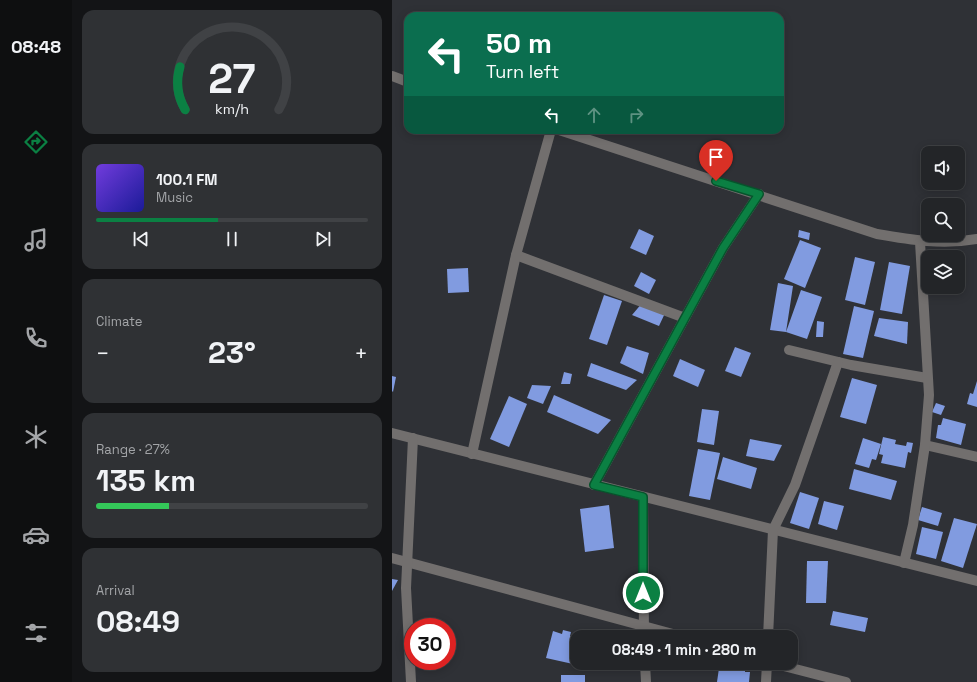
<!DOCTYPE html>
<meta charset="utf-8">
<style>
:root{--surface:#232528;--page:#2f3134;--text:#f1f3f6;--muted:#a3a5a8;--line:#404245;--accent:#0b8043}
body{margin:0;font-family:"Space Grotesk",sans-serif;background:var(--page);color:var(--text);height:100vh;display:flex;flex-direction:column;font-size:15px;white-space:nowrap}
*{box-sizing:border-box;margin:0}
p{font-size:13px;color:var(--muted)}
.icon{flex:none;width:22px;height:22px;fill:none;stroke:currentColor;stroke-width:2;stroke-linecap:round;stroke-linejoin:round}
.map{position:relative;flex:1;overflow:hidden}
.panel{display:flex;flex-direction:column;gap:10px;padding:10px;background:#131416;width:320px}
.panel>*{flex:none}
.banner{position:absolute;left:12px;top:12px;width:380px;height:122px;border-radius:12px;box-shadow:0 2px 10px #0003,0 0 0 1px var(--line);background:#0b6e4f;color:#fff;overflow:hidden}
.controls{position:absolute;left:529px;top:146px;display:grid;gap:8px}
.controls a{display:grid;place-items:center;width:44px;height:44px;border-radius:8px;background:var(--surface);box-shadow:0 2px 10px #0003,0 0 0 1px var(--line);font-size:20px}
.speed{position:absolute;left:12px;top:618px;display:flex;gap:8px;font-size:20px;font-weight:700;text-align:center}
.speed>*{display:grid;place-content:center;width:52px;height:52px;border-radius:50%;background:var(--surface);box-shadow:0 2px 10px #0003,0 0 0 1px var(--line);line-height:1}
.speed .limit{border:6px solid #d22;background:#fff;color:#111}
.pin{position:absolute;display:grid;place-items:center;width:34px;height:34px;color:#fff;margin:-41px -17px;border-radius:50% 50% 50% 0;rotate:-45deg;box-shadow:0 0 4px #0007}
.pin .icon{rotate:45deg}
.me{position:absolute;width:44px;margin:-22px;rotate:0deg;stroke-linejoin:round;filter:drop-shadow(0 0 3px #0008)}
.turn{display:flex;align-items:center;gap:14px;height:84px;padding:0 16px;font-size:18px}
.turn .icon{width:52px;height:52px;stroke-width:2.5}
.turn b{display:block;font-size:28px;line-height:34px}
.lanes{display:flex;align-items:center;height:38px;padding:0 16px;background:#0003;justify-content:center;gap:20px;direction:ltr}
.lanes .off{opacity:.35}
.big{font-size:30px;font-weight:700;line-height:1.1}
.panel .card{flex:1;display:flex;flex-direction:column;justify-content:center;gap:6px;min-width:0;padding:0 14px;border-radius:12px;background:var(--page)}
.panel .dial{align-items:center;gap:0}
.dial svg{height:104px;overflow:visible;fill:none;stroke:var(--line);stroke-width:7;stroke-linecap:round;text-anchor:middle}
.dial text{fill:var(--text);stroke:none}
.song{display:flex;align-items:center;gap:12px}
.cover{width:48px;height:48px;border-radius:6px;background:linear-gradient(135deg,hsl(260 70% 55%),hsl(240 70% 35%))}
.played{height:4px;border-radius:2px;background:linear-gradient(90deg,var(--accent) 45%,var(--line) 45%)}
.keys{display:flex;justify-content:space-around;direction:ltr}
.heat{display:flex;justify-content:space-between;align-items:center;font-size:22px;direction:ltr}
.charge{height:6px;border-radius:3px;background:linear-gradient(90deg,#34c759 27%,var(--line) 0)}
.trip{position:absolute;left:178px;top:630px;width:228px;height:40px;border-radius:12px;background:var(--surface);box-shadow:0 2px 10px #0003,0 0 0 1px var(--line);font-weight:700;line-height:40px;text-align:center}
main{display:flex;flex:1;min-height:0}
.tab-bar{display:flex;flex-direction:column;width:72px;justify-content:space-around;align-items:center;background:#0e0f10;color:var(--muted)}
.tab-bar .icon{width:28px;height:28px}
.tab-bar .active{color:var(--accent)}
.tab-bar b{font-size:18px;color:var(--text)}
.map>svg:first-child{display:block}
</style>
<main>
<nav class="tab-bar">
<b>08:48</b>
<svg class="icon active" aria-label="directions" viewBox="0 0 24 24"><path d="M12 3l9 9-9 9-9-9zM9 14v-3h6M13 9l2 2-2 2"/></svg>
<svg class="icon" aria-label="music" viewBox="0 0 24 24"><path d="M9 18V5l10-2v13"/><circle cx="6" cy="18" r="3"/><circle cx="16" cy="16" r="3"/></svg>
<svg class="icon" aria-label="phone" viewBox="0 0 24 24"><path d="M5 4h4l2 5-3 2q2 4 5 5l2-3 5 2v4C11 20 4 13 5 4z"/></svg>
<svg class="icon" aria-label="climate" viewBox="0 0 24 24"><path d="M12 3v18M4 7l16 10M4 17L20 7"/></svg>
<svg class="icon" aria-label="car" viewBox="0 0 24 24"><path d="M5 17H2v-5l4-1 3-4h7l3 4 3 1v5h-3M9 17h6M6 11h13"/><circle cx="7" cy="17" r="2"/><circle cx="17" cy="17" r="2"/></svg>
<svg class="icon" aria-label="filters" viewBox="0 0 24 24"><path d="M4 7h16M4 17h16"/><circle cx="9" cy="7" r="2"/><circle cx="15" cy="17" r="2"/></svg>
</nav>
<section class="panel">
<div class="card dial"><svg viewBox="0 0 100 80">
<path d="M14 69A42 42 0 1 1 86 69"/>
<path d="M14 69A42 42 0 0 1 10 36" stroke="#0b8043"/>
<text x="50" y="56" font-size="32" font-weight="700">27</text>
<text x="50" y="72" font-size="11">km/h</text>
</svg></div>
<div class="card">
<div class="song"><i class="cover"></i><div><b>100.1 FM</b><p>Music</p></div></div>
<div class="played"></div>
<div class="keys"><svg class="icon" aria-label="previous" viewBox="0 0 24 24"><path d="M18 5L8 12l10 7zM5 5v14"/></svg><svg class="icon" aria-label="pause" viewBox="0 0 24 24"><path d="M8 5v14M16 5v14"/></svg><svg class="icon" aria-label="next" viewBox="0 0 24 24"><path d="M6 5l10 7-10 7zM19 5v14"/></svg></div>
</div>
<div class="card"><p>Climate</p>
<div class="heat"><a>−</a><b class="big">23°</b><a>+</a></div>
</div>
<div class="card"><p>Range · 27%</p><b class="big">135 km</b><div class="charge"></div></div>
<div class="card"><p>Arrival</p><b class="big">08:49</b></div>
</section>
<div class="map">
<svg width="585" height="682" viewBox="0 0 585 682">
<rect width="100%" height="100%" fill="#2f3136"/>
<g fill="#819be0">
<path d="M247 229 262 236 254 255 238 248Z"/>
<path d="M407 230 418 233 417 240 406 237Z"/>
<path d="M408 240 429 248 413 288 392 279Z"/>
<path d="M463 257 483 262 473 305 453 300Z"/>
<path d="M497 262 518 266 510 314 488 310Z"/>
<path d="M76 268 77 292 56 293 55 269Z"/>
<path d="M249 272 264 280 257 294 242 286Z"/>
<path d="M386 283 401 286 394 332 409 290 430 297 415 339 394 332 378 330Z"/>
<path d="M212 295 230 301 215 345 197 339Z"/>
<path d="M251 302 274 311 267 326 240 315Z"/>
<path d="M462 306 482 311 471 358 451 354Z"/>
<path d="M487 318 516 322 515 344 482 336Z"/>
<path d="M425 321 432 322 431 337H424Z"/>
<path d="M235 346 257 353 251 374 228 363Z"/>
<path d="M343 347 359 353 349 377 333 371Z"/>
<path d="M288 359 313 370 306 387 281 376Z"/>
<path d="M199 363 245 380 234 390 195 376Z"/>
<path d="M172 372 180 374 178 384H169Z"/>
<path d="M0 376 4 377 1 392 0 391Z"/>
<path d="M460 378 485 385 474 424 448 417Z"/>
<path d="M585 381V407L575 404 578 393 581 394Z"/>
<path d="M140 385 159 386 151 404 135 398Z"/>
<path d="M162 395 219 420 206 434 155 412Z"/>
<path d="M117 396 135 404 117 447 98 439Z"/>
<path d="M544 403 553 406 549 415 540 412Z"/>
<path d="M310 409 327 411 322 445 305 442Z"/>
<path d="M551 418 574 424 569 445 544 438 546 425H549Z"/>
<path d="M491 437 504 440 503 444 514 446 515 442 521 443 519 453 516 452 513 468 489 463 491 455 487 454Z"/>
<path d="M471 438 489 444 484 460 480 459 477 468 463 464Z"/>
<path d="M358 439 390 445 382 461 354 456Z"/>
<path d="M306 449 328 453 318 500 297 496Z"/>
<path d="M331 457 365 468 359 489 325 479Z"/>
<path d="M462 469 505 481 499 500 457 489Z"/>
<path d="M408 492 427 498 417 529 398 523Z"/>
<path d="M432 501 452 506 445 530 426 524Z"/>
<path d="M217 505 222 548 193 552 188 509Z"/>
<path d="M530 507 550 513 546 526 526 520Z"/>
<path d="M562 518 585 524 571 568 549 561Z"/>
<path d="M530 527 551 532 544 559 524 554Z"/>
<path d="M415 561H436L434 603H414Z"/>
<path d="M0 579 6 580 0 591Z"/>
<path d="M441 611 476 618 473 632 438 625Z"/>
<path d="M171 630 179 632 178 636 185 637V647L181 664 154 658 161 631 170 634Z"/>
<path d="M331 665 353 668V672H358L357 682H325L327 668 331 669Z"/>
<rect x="169" y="675" width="24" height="7"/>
</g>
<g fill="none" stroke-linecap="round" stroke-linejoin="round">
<g stroke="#726f6e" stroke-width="10">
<path d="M0 76 16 82"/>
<path d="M167 130 485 234C519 240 551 245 585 239"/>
<path d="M124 255 293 318"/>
<path d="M397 350 459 365 535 378"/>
<path d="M0 433 585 581"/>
<path d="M533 445 585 457"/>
<path d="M80 454 124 255 159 130"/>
<path d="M202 485 331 248 367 194"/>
<path d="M251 497 252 637"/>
<path d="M0 558 292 637"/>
<path d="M512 563 521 525 533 445 537 395 528 242"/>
<path d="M376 637 381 530 403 485 446 362"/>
<path d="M253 663 254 682"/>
<path d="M380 663 454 682"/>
<path d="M19 682 14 588 21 438"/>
<path d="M374 682 375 663"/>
</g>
</g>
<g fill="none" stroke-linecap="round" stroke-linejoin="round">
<g stroke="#07532c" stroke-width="10">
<path id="route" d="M251 593V497L202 485 331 248 367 194 324 181"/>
</g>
<use href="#route" stroke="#0b8043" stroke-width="7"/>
</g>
</svg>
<div class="controls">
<a><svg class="icon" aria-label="sound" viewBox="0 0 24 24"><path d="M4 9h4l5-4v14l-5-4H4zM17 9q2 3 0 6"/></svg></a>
<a><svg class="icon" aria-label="search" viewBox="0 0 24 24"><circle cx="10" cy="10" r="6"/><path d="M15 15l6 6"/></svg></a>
<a><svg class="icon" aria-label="layers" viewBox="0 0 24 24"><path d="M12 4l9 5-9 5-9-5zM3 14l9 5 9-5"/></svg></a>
</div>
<div class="speed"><div class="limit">30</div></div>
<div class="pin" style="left:324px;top:181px;background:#d93025"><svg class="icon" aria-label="arrive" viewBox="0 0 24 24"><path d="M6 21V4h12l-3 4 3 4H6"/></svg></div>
<svg class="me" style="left:251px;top:593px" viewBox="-20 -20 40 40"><circle r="17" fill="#0b8043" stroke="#fff" stroke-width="3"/><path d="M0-11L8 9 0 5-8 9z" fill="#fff"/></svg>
<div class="trip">08:49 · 1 min · 280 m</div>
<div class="banner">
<div class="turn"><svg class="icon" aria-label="left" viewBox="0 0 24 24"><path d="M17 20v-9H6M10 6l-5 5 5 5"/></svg><div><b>50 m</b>Turn left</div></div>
<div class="lanes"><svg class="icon" aria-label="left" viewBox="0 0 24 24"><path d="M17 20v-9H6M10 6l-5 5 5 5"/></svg><svg class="icon off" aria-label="ahead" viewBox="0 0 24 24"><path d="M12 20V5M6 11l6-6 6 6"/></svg><svg class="icon off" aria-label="right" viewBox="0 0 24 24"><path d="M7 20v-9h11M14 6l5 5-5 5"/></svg></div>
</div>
</div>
</main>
